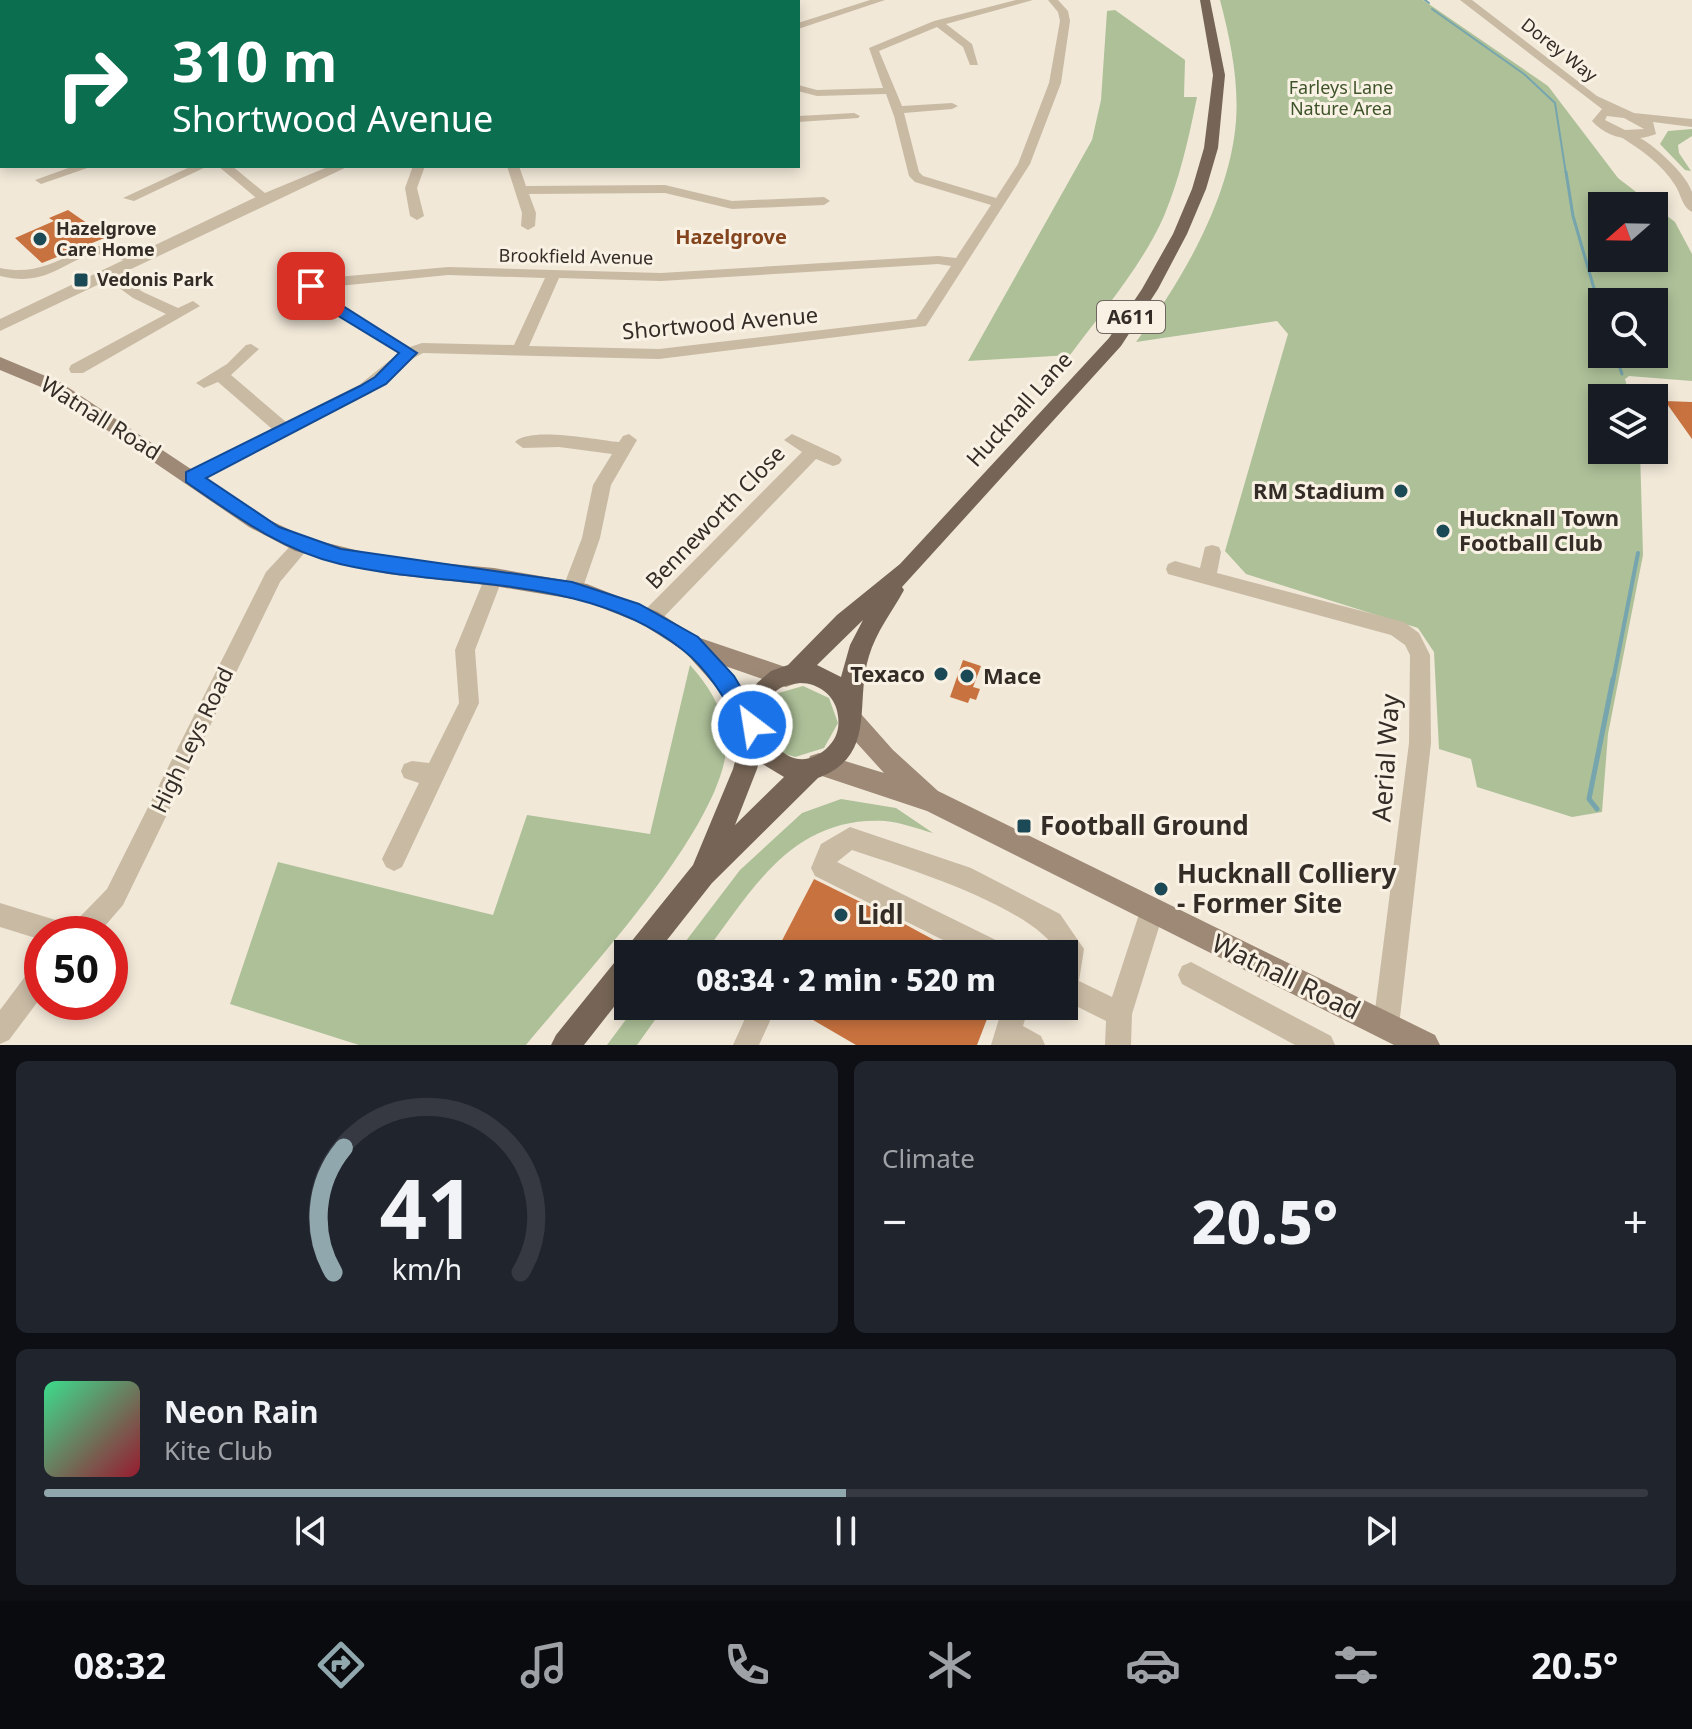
<!DOCTYPE html>
<meta charset="utf-8">
<style>
:root{--surface:#171b24;--page:#20242c;--text:#f1f3f6;--muted:#9ea1a6;--line:#363941;--accent:#91a7ae}
body{margin:0;font-family:"Noto Sans",sans-serif;background:var(--page);color:var(--text);height:100vh;display:flex;flex-direction:column;font-size:30px;white-space:nowrap}
*{box-sizing:border-box;margin:0}
p{font-size:26px;color:var(--muted)}
.icon{flex:none;width:44px;height:44px;fill:none;stroke:currentColor;stroke-width:2;stroke-linecap:round;stroke-linejoin:round}
.map{position:relative;height:1045px;overflow:hidden}
.sheet{display:flex;flex-direction:column;gap:16px;padding:16px;background:#0d0f14;flex:1}
.sheet>*{flex:none}
.guide{position:absolute;left:0px;top:0px;width:800px;height:168px;box-shadow:0 4px 12px #0003;background:#0b6e4f;color:#fff;overflow:hidden}
.needle{width:52px;rotate:250deg}
.fabs{position:absolute;left:1588px;top:192px;display:grid;gap:16px}
.fabs a{display:grid;place-items:center;width:80px;height:80px;border-radius:0px;background:var(--surface);box-shadow:0 4px 12px #0003;font-size:40px}
.speed{position:absolute;left:24px;top:916px;display:flex;gap:16px;font-size:40px;font-weight:700;text-align:center}
.speed>*{display:grid;place-content:center;width:104px;height:104px;border-radius:50%;background:var(--surface);box-shadow:0 4px 12px #0003;line-height:1}
.speed .limit{border:12px solid #d22;background:#fff;color:#111}
.pin{position:absolute;display:grid;place-items:center;width:68px;height:68px;color:#fff;margin:-34px;border-radius:16px;box-shadow:0 4px 12px #0006}
.me{position:absolute;width:88px;margin:-44px;rotate:329deg;stroke-linejoin:round;filter:drop-shadow(0 0 6px #0008)}
.turn{display:flex;align-items:center;gap:28px;height:168px;padding:0 40px;font-size:36px}
.turn .icon{width:104px;height:104px;stroke-width:2.5}
.turn b{display:block;font-size:56px;line-height:68px}
.big{font-size:60px;font-weight:800;line-height:1.1}
.sheet .widget{flex:1;display:flex;flex-direction:column;justify-content:center;gap:12px;min-width:0;padding:0 28px;border-radius:12px;background:var(--page)}
.sheet .dial{align-items:center;gap:0}
.dial svg{height:208px;overflow:visible;fill:none;stroke:var(--line);stroke-width:7;stroke-linecap:round;text-anchor:middle}
.dial text{fill:var(--text);stroke:none}
.song{display:flex;align-items:center;gap:24px}
.cover{width:96px;height:96px;border-radius:12px;background:linear-gradient(135deg,hsl(150 70% 55%),hsl(350 70% 35%))}
.played{height:8px;border-radius:4px;background:linear-gradient(90deg,var(--accent) 50%,var(--line) 50%)}
.keys{display:flex;justify-content:space-around;direction:ltr}
.heat{display:flex;justify-content:space-between;align-items:center;font-size:44px;direction:ltr}
.sheet .tiles{flex:1;display:grid;gap:16px;grid-template-columns:1fr 1fr}
.widget:last-child{grid-column:span 2}
.trip{position:absolute;left:614px;top:940px;width:464px;height:80px;border-radius:0px;background:var(--surface);box-shadow:0 4px 12px #0003;font-weight:800;line-height:80px;text-align:center}
.dock{display:flex;height:128px;justify-content:space-around;align-items:center;background:#090b0e;color:var(--muted)}
.dock .icon{width:56px;height:56px}
.dock .selected{color:var(--accent)}
.dock b{font-size:36px;color:var(--text)}
.map>svg:first-child{display:block}
</style>
<div class="map">
<svg width="1692" height="1045" viewBox="0 0 1692 1045">
<rect width="100%" height="100%" fill="#f1e8d8"/>
<g fill="#adc098" fill-rule="evenodd">
<path d="M0 0H456L2 5Z"/>
<path d="M1220 0H1423L1548 86 1618 178 1675 222 1692 254V381L1629 376 1625 379 1630 398H1602V450H1640L1643 555 1608 734 1602 812 1572 817 1477 787 1471 759 1439 749 1434 652 1418 628 1246 574 1225 551 1288 334 1277 321 1136 342C1182 281 1230 199 1236 121 1239 81 1230 38 1220 0ZM1602 206H1654V258H1602ZM1602 302H1654V354H1602Z"/>
<path d="M1115 10 1185 60 1184 97H1197C1189 137 1180 178 1164 216 1142 266 1102 312 1070 355L968 361 1092 140 1101 100 1107 11Z"/>
<path d="M1692 129V136L1678 145 1679 153 1691 171 1685 170 1660 144 1668 131Z"/>
<path d="M690 665C708 685 721 705 726 733 738 814 578 981 526 1045H359L230 1004 278 862 493 915 527 815 650 834Z"/>
<path d="M803 686 829 698 838 723 824 748 795 757 775 751 760 718 775 694Z"/>
<path d="M841 799 896 808 933 833C918 829 900 822 885 821 792 816 752 890 704 954H676L740 870 802 813Z"/>
<path d="M636 1006H665L637 1045H607Z"/>
</g>
<g fill="none" stroke-linecap="round" stroke-linejoin="round">
<g stroke="#76a5ae" stroke-width="2">
<path d="M1425 0 1429 3"/>
<path d="M1432 9 1524 74 1555 103 1566 174"/>
</g>
<g stroke="#76a5ae" stroke-width="3">
<path d="M1566 172 1573 216 1602 316"/>
<path d="M1615 354 1622 374"/>
</g>
<path stroke="#76a5ae" stroke-width="4" d="M1613 681 1638 553"/>
<path stroke="#76a5ae" stroke-width="5" d="M1597 809 1589 799 1613 679"/>
</g>
<g fill="#c8723f">
<path d="M68 210 107 237 42 263 15 238 54 221 49 218Z"/>
<path d="M1665 401 1692 402V439Z"/>
<path d="M963 660 981 666 973 687 980 689 976 700 970 698 968 703 950 697Z"/>
<path d="M814 879 899 921 960 954H775Z"/>
<path d="M789 1006H992L977 1045H856Z"/>
</g>
<g fill="none" stroke-linecap="round" stroke-linejoin="round">
<g fill="#c9baa4" fill-rule="evenodd">
<rect x="664" y="0" width="10" height="2"/>
<path d="M870 0H885L798 29V23Z"/>
<path d="M1016 0H1033L946 24 972 44 978 65H970L963 47 937 27 879 51 902 106 952 103 958 106 952 109 904 113 919 172 923 176 996 198 1018 164 1049 83 1060 21 1058 12 1048 0H1058L1068 11 1070 21 1061 83 1030 164 926 326 659 359 423 353 412 359 371 393 198 482H186L183 477 186 472 272 429 218 382 204 388 196 383 227 364 246 345 251 344 259 349 231 375 286 422 359 385 399 353 309 298 304 286 306 283 326 278 448 267 661 273 938 256 956 258 991 205 915 182 909 176 894 116 886 94 817 96 798 91V85L817 90 883 88 869 48 934 21ZM938 264 951 266 916 319 659 349 529 346 559 278 661 281ZM448 275 545 278 514 345 422 343 410 347 320 293 319 288Z"/>
<rect x="0" y="48" width="2" height="6"/>
<path d="M854 113 860 116 858 118 798 122V116Z"/>
<path d="M1621 131C1640 130 1687 173 1692 192 1692 198 1692 206 1692 212 1682 207 1681 194 1675 185 1662 164 1641 150 1621 137Z"/>
<path d="M2 155V163L0 164V156Z"/>
<path d="M74 166H93L41 184 35 180Z"/>
<path d="M192 166H208L134 201 123 198Z"/>
<path d="M218 166H232L271 198 260 201Z"/>
<path d="M413 166H425L417 188 424 216 417 220 410 216 405 188Z"/>
<path d="M507 166H519L526 186 665 185 732 201 824 197 830 201 824 205 732 209 665 193 529 194 536 213 535 226 528 230 521 226 522 213Z"/>
<path d="M98 246 120 248 140 260 133 264C123 261 114 255 103 254 65 254 54 289 0 276V268C41 277 61 255 98 246Z"/>
<path d="M108 269 143 292 178 308 193 301 200 306 83 373H71L69 369 71 365 166 314 133 298 103 276V270Z"/>
<path d="M629 434 637 440 611 485 600 538 582 590 579 596 572 598 565 596 562 590 582 538 593 485 612 454 559 447 523 448 515 442C529 426 597 440 619 442L623 436Z"/>
<path d="M792 434 839 456 842 460 839 464 833 466 816 459 657 624 650 626 643 624 640 618 643 612 802 452 784 440Z"/>
<path d="M302 538 308 540 311 545 280 582 123 905 98 934H42V940L0 927V903L72 925 107 889 266 572 296 540Z"/>
<path d="M1212 545 1219 547 1221 552 1217 573 1404 622 1419 633 1430 655 1431 743 1399 1026 1395 1035 1386 1039 1377 1035 1373 1026 1409 743 1410 655 1405 645 1391 635 1168 574 1166 569 1168 564 1175 561 1200 568 1205 547Z"/>
<path d="M494 569 501 572 503 577 475 650 479 703 402 867 394 871 386 867 382 859 419 783 404 778 401 771 404 764 412 761 429 763 459 703 455 650 485 577 487 572Z"/>
<path d="M850 827 971 868 1060 914 1084 949 1079 981 1112 997 1143 902 1152 899 1161 902 1164 911 1132 1014 1131 1045H1105L1106 1021 1064 1000V954H1059C1035 907 903 867 852 850L837 862 1006 945 1009 954H971L815 876 811 868 821 844Z"/>
<path d="M42 962V996L9 1040 0 1044V1010L33 966Z"/>
<path d="M1191 962 1331 1036 1335 1045H1295L1182 984 1178 975 1182 966Z"/>
<path d="M1003 1006H1029L1023 1026 1041 1036 1045 1045H991Z"/>
<path d="M757 1008 766 1012 770 1021 759 1045H733L748 1012Z"/>
</g>
<g fill="#c9baa4" fill-rule="evenodd">
<path d="M1460 0H1472L1597 96 1634 113 1692 119V127L1653 122 1656 134C1633 143 1608 139 1592 121L1602 109ZM1607 116 1624 118 1644 129 1625 130 1605 120Z"/>
<rect x="0" y="4" width="2" height="6"/>
<path d="M330 166H349L0 331V319L260 195Z"/>
</g>
<g fill="#9d8975" fill-rule="evenodd">
<path d="M0 357 60 382 263 517 307 538 388 558 494 568 587 584 658 612 697 637 794 670 797 677 794 684 786 687 725 666 764 725 760 733 752 736 744 733 718 689 684 651 642 624 585 601 494 586 388 574 295 551 249 527 48 390 0 370Z"/>
<path d="M853 711 861 714 893 750 938 791 1435 1035 1440 1045H1394L927 811 810 772 807 764 810 756 819 753 884 773 845 730 841 722 845 714Z"/>
</g>
<path fill="#766556" fill-rule="evenodd" d="M1200 0H1210L1225 75 1218 148 1206 189 1187 234 1158 289 1121 346 902 587 904 590C892 612 876 632 869 656 854 704 878 755 818 778L712 883 656 954H628V989L584 1045H551L556 1035 693 865 733 769 743 732 744 707 757 683 771 671 788 665 837 615 900 564 1109 338 1142 289 1173 234 1192 189 1204 148 1213 75ZM863 620 850 645 841 677 817 665ZM800 683C819 683 836 696 838 716 840 729 836 740 826 749 780 789 738 699 788 685 792 684 796 684 800 683ZM759 762 784 777 735 825 757 769Z"/>
</g>
<path fill="#1a73e8" stroke="#114b97" stroke-width="2" d="M306 283H316L321 292 417 353 386 384 206 478 279 527 341 549 572 582 639 604 698 637 734 676 759 718 763 725 759 732 752 735 744 732C727 703 710 671 683 650 587 573 452 590 340 564 281 550 234 515 186 482V472L360 386 375 377 399 353 309 298Z"/>
<g fill="#1b4a56" stroke="#f9f2e4" stroke-width="3">
<circle cx="40" cy="239" r="8"/>
<rect x="73" y="272" width="16" height="16" rx="4"/>
<circle cx="1401" cy="491" r="8"/>
<circle cx="1443" cy="531" r="8"/>
<circle cx="941" cy="674" r="8"/>
<circle cx="967" cy="676" r="8"/>
<rect x="1016" y="818" width="16" height="16" rx="4"/>
<circle cx="1161" cy="889" r="8"/>
<circle cx="841" cy="915" r="8"/>
</g>
<g text-anchor="middle" stroke-width="6" stroke-linejoin="round" paint-order="stroke">
<g font-size="18" fill="#342c26" stroke="#f9f2e4">
<text transform="translate(1559 50) rotate(38)" y="6">Dorey Way</text>
<text transform="translate(576 257) rotate(1)" y="6">Brookfield Avenue</text>
</g>
<g font-size="18" fill="#3e5329" stroke="#f9f2e4">
<text x="1341" y="94">Farleys Lane<tspan x="1341" dy="21">Nature Area</tspan></text>
</g>
<g font-size="18" font-weight="bold" fill="#342c26" stroke="#f9f2e4" text-anchor="start">
<text x="56" y="235">Hazelgrove<tspan x="56" dy="21">Care Home</tspan></text>
<text x="97" y="286">Vedonis Park</text>
</g>
<g font-size="20" font-weight="bold" fill="#84441e" stroke="#f9f2e4">
<text x="731" y="244">Hazelgrove</text>
</g>
<rect fill="#f9f2e4" stroke="#6f675f" stroke-width="2" x="1097" y="301" width="68" height="32" rx="6"/>
<g font-size="20" font-weight="bold" fill="#342c26">
<text x="1131" y="324">A611</text>
</g>
<g font-size="22" fill="#342c26" stroke="#f9f2e4">
<text transform="translate(720 323) rotate(-5)" y="8">Shortwood Avenue</text>
<text transform="translate(1019 409) rotate(-48)" y="8">Hucknall Lane</text>
<text transform="translate(101 418) rotate(32)" y="8">Watnall Road</text>
<text transform="translate(715 517) rotate(-46)" y="8">Benneworth Close</text>
<text transform="translate(192 740) rotate(-64)" y="8">High Leys Road</text>
</g>
<g font-size="22" font-weight="bold" fill="#342c26" stroke="#f9f2e4" text-anchor="end">
<text x="1385" y="499">RM Stadium</text>
<text x="1459" y="526" text-anchor="start">Hucknall Town<tspan x="1459" dy="25">Football Club</tspan></text>
<text x="925" y="682">Texaco</text>
<text x="983" y="684" text-anchor="start">Mace</text>
</g>
<g font-size="26" fill="#342c26" stroke="#f9f2e4">
<text transform="translate(1386 758) rotate(-86)" y="9">Aerial Way</text>
<text transform="translate(1286 977) rotate(26)" y="9">Watnall Road</text>
</g>
<g font-size="26" font-weight="bold" fill="#342c26" stroke="#f9f2e4" text-anchor="start">
<text x="1040" y="835">Football Ground</text>
<text x="1177" y="883">Hucknall Colliery<tspan x="1177" dy="30">- Former Site</tspan></text>
<text x="857" y="924">Lidl</text>
</g>
</g>
</svg>
<div class="fabs">
<a><svg class="needle" viewBox="-14 -14 28 28"><path d="M0-13l5 13h-10z" fill="#e53935"/><path d="M0 13l5-13h-10z" fill="#9ea1a6"/></svg></a>
<a><svg class="icon" aria-label="search" viewBox="0 0 24 24"><circle cx="10" cy="10" r="6"/><path d="M15 15l6 6"/></svg></a>
<a><svg class="icon" aria-label="layers" viewBox="0 0 24 24"><path d="M12 4l9 5-9 5-9-5zM3 14l9 5 9-5"/></svg></a>
</div>
<div class="speed"><div class="limit">50</div></div>
<div class="pin" style="left:311px;top:286px;background:#d93025"><svg class="icon" aria-label="arrive" viewBox="0 0 24 24"><path d="M6 21V4h12l-3 4 3 4H6"/></svg></div>
<svg class="me" style="left:752px;top:725px" viewBox="-20 -20 40 40"><circle r="17" fill="#1a73e8" stroke="#fff" stroke-width="3"/><path d="M0-11L8 9 0 5-8 9z" fill="#fff"/></svg>
<div class="trip">08:34 · 2 min · 520 m</div>
<div class="guide">
<div class="turn"><svg class="icon" aria-label="right" viewBox="0 0 24 24"><path d="M7 20v-9h11M14 6l5 5-5 5"/></svg><div><b>310 m</b>Shortwood Avenue</div></div>
</div>
</div>
<section class="sheet">
<div class="tiles">
<div class="widget dial"><svg viewBox="0 0 100 80">
<path d="M14 69A42 42 0 1 1 86 69"/>
<path d="M14 69A42 42 0 0 1 18 21" stroke="#91a7ae"/>
<text x="50" y="56" font-size="32" font-weight="700">41</text>
<text x="50" y="72" font-size="11">km/h</text>
</svg></div>
<div class="widget"><p>Climate</p>
<div class="heat"><a>−</a><b class="big">20.5°</b><a>+</a></div>
</div>
<div class="widget">
<div class="song"><i class="cover"></i><div><b>Neon Rain</b><p>Kite Club</p></div></div>
<div class="played"></div>
<div class="keys"><svg class="icon" aria-label="previous" viewBox="0 0 24 24"><path d="M18 5L8 12l10 7zM5 5v14"/></svg><svg class="icon" aria-label="pause" viewBox="0 0 24 24"><path d="M8 5v14M16 5v14"/></svg><svg class="icon" aria-label="next" viewBox="0 0 24 24"><path d="M6 5l10 7-10 7zM19 5v14"/></svg></div>
</div>
</div>
</section>
<nav class="dock">
<b>08:32</b>
<svg class="icon selected" aria-label="directions" viewBox="0 0 24 24"><path d="M12 3l9 9-9 9-9-9zM9 14v-3h6M13 9l2 2-2 2"/></svg>
<svg class="icon" aria-label="music" viewBox="0 0 24 24"><path d="M9 18V5l10-2v13"/><circle cx="6" cy="18" r="3"/><circle cx="16" cy="16" r="3"/></svg>
<svg class="icon" aria-label="phone" viewBox="0 0 24 24"><path d="M5 4h4l2 5-3 2q2 4 5 5l2-3 5 2v4C11 20 4 13 5 4z"/></svg>
<svg class="icon" aria-label="climate" viewBox="0 0 24 24"><path d="M12 3v18M4 7l16 10M4 17L20 7"/></svg>
<svg class="icon" aria-label="car" viewBox="0 0 24 24"><path d="M5 17H2v-5l4-1 3-4h7l3 4 3 1v5h-3M9 17h6M6 11h13"/><circle cx="7" cy="17" r="2"/><circle cx="17" cy="17" r="2"/></svg>
<svg class="icon" aria-label="filters" viewBox="0 0 24 24"><path d="M4 7h16M4 17h16"/><circle cx="9" cy="7" r="2"/><circle cx="15" cy="17" r="2"/></svg>
<b>20.5°</b>
</nav>
